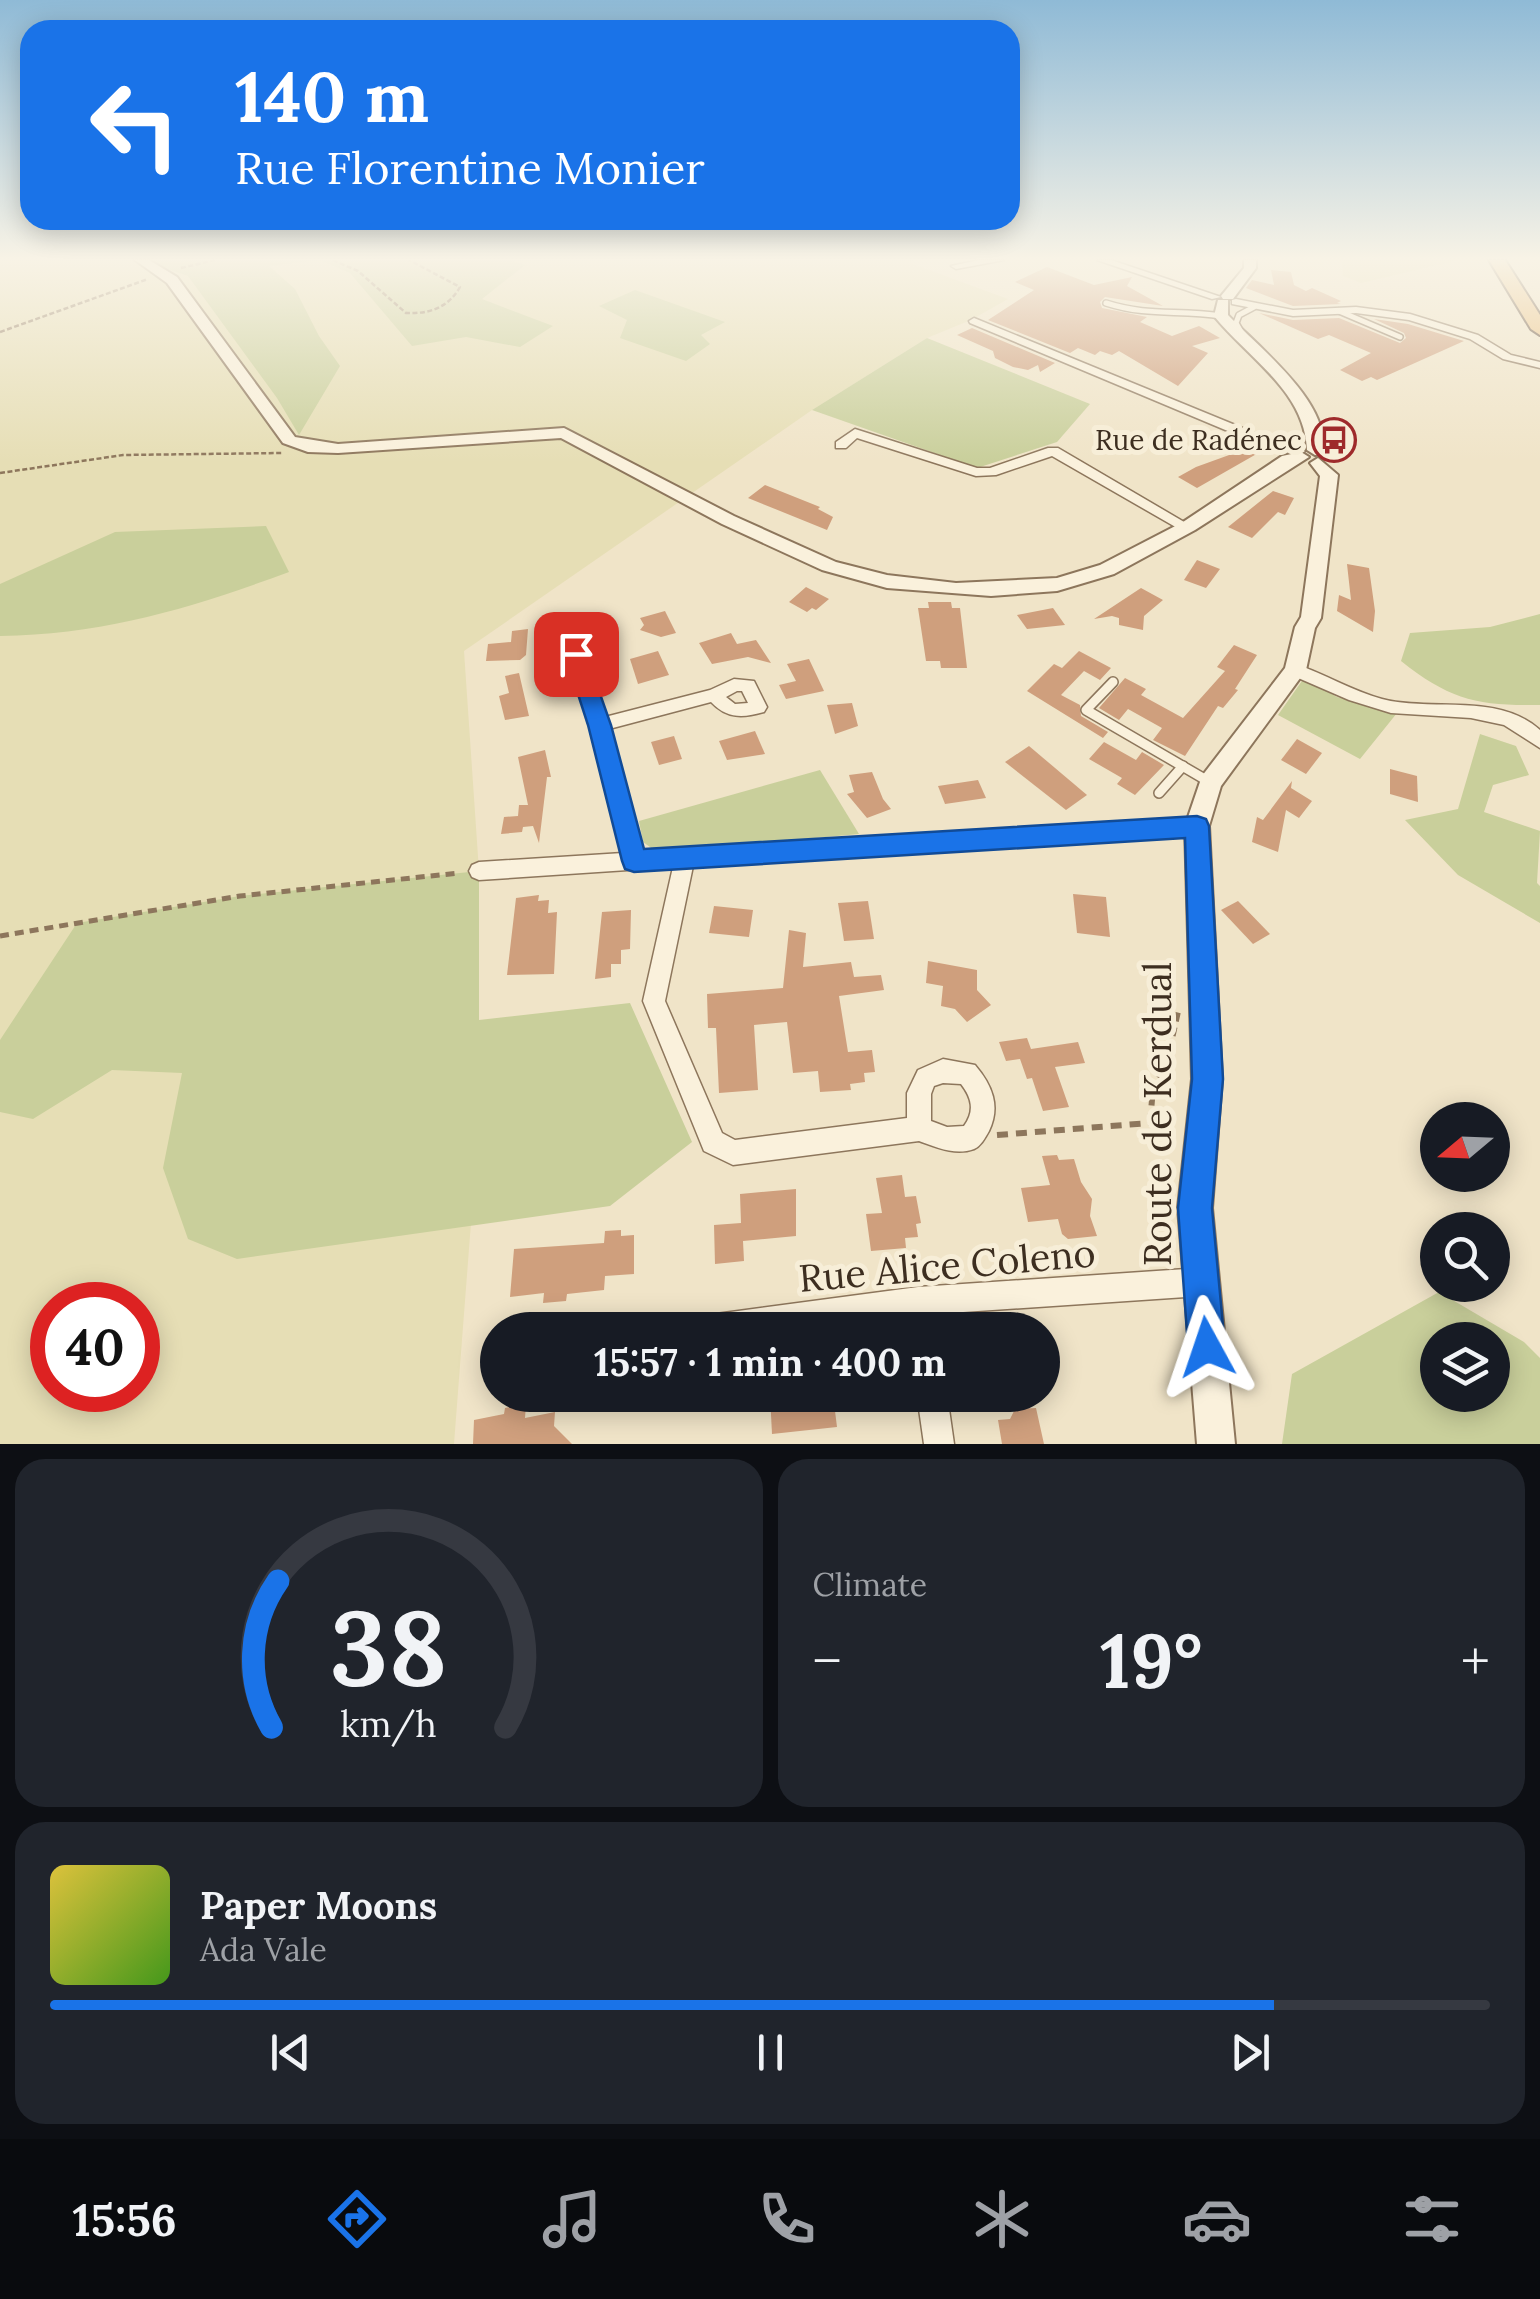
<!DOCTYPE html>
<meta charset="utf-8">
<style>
:root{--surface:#171b24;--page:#20242c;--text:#f1f3f6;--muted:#9ea1a6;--line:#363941;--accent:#1a73e8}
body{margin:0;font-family:Lora,serif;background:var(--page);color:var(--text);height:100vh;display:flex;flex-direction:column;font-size:38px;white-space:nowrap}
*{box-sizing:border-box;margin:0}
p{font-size:32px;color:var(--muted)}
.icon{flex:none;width:55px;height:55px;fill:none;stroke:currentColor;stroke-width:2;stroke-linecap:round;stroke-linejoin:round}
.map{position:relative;height:1444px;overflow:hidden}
.drawer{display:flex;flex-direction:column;gap:15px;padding:15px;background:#0d0f14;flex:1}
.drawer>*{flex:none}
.top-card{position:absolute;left:20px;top:20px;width:1000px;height:210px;border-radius:30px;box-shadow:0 5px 25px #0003;background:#1a73e8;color:#fff;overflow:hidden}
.needle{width:65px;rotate:251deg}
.buttons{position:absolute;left:1420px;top:1102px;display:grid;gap:20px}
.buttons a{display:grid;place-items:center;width:90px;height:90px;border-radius:50%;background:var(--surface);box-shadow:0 5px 25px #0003;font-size:50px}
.speed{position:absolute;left:30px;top:1282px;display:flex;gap:20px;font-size:50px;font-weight:700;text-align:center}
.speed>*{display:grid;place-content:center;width:130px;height:130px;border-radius:50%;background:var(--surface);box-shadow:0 5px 25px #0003;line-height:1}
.speed .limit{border:15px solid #d22;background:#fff;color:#111}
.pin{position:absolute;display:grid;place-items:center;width:85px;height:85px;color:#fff;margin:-42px;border-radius:20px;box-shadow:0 5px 15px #0006}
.me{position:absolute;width:110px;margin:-55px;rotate:355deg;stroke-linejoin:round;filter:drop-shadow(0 0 8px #0008)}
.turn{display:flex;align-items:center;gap:35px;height:210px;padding:0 50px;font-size:45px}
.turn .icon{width:130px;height:130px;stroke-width:2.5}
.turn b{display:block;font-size:70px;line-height:85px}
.big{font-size:75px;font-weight:700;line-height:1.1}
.drawer .widget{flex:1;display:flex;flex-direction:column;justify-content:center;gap:15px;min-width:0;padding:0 35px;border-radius:30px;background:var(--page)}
.drawer .dial{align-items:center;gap:0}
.dial svg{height:260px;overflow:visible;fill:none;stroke:var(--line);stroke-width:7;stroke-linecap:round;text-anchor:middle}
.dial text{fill:var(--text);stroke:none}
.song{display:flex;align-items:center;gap:30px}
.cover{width:120px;height:120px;border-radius:15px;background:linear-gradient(135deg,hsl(50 70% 55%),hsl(100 70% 35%))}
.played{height:10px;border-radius:5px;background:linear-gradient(90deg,var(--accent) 85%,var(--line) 85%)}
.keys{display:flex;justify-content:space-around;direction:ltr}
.heat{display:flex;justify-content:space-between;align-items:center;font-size:55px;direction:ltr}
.drawer .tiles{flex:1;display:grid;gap:15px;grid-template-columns:1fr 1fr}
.widget:last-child{grid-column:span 2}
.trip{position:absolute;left:480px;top:1312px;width:580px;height:100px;border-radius:50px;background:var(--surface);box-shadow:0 5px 25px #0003;font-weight:700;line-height:100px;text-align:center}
.tab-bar{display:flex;height:160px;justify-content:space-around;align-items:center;background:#090b0e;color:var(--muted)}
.tab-bar .icon{width:70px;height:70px}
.tab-bar .current{color:var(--accent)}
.tab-bar b{font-size:45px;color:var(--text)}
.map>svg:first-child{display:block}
</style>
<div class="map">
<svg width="1540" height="1444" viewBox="0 0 1540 1444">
<rect width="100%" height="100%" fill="#f0e4c8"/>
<g fill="#e6deb5" fill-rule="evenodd">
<path d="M0 260H915L910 263 1008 299 971 320 927 338 812 410 464 651 479 871V1021L471 1223 454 1444H0ZM52 1305H138V1390H52Z"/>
<path d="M1342 260H1455V261L1361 283 1343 276Z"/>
</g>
<g fill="#c9cf9b" fill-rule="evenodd">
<path d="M141 260H318L269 266 295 289 319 336 340 366 299 435 277 398 188 276Z"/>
<path d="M320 260H510L525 265 482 299 553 326 520 347 466 337 412 346 350 273Z"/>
<path d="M635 290 725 322 701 335 710 344 686 361 620 338 627 320 599 306Z"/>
<path d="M927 338 1090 404 1057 442 977 468 812 410Z"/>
<path d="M266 526 289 572C191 608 106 634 0 636V584L115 532Z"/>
<path d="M1540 614V705C1478 706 1450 700 1401 661L1410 633 1490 627Z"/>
<path d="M1304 678 1337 697 1397 713 1360 759 1278 715Z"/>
<path d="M1480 734 1516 746 1529 775 1493 785 1484 812 1540 831 1537 883 1540 886V923L1458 875 1405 820 1458 809Z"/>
<path d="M820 770 859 834 657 852 643 842 639 821Z"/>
<path d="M479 871V1020L630 1003 692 1142 610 1206 237 1259 188 1239 163 1168 182 1073 112 1070 33 1119 0 1112V1040L77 923 240 896Z"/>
<path d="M1439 1292 1524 1342 1540 1358V1444H1282L1292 1374ZM1438 1340H1492V1395H1438Z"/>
</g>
<g fill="#cf9f7d">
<path d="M1047 267 1094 285 1132 277 1127 286 1163 306 1105 297 1100 302 1102 308 1147 317 1140 322 1172 336 1199 326 1220 338 1192 346 1208 353 1178 386 1119 351 1112 355 1100 351 1095 355 1078 348 1070 353 988 320 1034 290 1015 282Z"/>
<path d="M1271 270 1291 272 1294 285 1306 291 1312 288 1341 301 1337 303 1341 304 1293 306 1246 288 1252 280 1274 285Z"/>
<path d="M1259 313 1293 320 1339 318 1400 343 1406 338 1404 333 1374 319 1408 324 1464 341 1377 380 1371 377 1362 381 1340 370 1371 353 1329 335 1318 339Z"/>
<path d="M972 328 1055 363 1040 372 1038 365 1028 370 1013 367 995 358 993 351 957 335Z"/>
<path d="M1254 446 1260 452 1197 488 1178 477 1196 467Z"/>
<path d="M765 485 820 507 818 509 833 517 827 530 748 498Z"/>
<path d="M1273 491 1294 498 1285 515 1278 512 1252 538 1228 527Z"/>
<path d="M1197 560 1220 569 1206 588 1184 580Z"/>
<path d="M1347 564 1369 568 1375 611 1373 632 1337 611 1339 595 1351 600Z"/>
<path d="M806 587 829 599 816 610 812 608 807 612 789 602Z"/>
<path d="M1141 588 1163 600 1144 616 1143 630 1119 625V618L1112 616 1094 619Z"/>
<path d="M928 602H951L952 608H960L967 668H941L940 661H926L918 608H929Z"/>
<path d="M1053 608 1065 625 1027 629 1017 615Z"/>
<path d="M665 611 676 633 661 637 640 630 644 625 640 618Z"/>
<path d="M528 629 526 655 520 660 486 661 488 644 511 642 512 631Z"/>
<path d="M731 633 737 644 756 640 771 663 748 657 712 664 699 643Z"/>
<path d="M1234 645 1257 655 1235 689 1238 690 1223 708 1218 706 1185 756 1153 740 1162 728 1128 709 1119 720 1099 708 1125 678 1146 689 1141 695 1183 718 1225 671 1217 667Z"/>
<path d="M658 651 669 675 638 684 630 659Z"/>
<path d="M1079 651 1111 668 1100 680 1084 671 1061 695 1080 705 1081 716 1108 732 1103 738 1027 691 1054 664 1062 668Z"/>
<path d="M809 659 824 691 786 699 779 685 796 681 787 664Z"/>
<path d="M519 673 529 716 505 720 499 696 509 693 505 676Z"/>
<path d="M852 703 858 726 835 734 827 705Z"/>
<path d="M755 731 765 754 727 760 719 741Z"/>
<path d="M674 736 682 759 659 765 651 742Z"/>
<path d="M1297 739 1322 753 1306 774 1281 760Z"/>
<path d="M1104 742 1136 760 1142 752 1164 765 1135 795 1117 784 1122 778 1089 759Z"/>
<path d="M1029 746 1087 795 1066 810 1005 762Z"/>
<path d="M545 750 551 777H547L539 843 533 826 523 827 522 832 501 834 504 817 518 816 519 805H528L518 757Z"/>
<path d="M1390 769 1417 776 1418 802 1390 794Z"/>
<path d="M872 772 883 799 891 809 867 818 847 794 854 792 849 775Z"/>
<path d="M978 780 986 798 945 804 938 786Z"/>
<path d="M1292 781 1291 788 1312 801 1299 818 1286 810 1278 852 1252 842 1257 817 1263 820Z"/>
<path d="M1073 894 1106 897 1110 937 1077 933Z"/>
<path d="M539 895 538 901 549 900 548 913 557 912 554 974 507 975 516 898Z"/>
<path d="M868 901 874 939 844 941 838 903Z"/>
<path d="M1238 901 1270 934 1253 944 1221 910Z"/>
<path d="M714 906 753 910 749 937 709 933Z"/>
<path d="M631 910 630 949 621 950V964H611V977L595 979 602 912Z"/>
<path d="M789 930 806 933 803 967 851 962 854 977 881 975 884 990 839 996 848 1052 872 1050 875 1072 864 1073 865 1082 850 1084 851 1090 820 1092 818 1071 793 1073 787 1022 754 1025 758 1090 719 1093 716 1028H708L707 994 783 988Z"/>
<path d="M928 961 977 970V990L991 1005 967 1022 955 1009 941 1006 943 986 926 983Z"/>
<path d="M1027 1038 1031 1049 1078 1042 1085 1063 1055 1067 1069 1107 1043 1111 1032 1078 1027 1079 1020 1059 1006 1061 999 1042Z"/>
<path d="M1057 1155 1059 1160 1074 1159 1081 1182 1092 1199 1090 1216 1097 1236 1068 1239 1062 1234 1058 1219 1028 1222 1021 1188 1050 1185 1042 1156Z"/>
<path d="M902 1175 905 1197 916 1196 921 1223 916 1224 918 1237 905 1238 906 1248 871 1251 866 1214 882 1213 876 1178Z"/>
<path d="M796 1189V1236L743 1241 744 1261 715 1264 714 1225 741 1223 740 1194Z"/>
<path d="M621 1230V1236L634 1235V1274L605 1276 604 1290 567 1294 566 1301 543 1303 544 1293 510 1297 514 1249 604 1243 605 1231Z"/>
<path d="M770 1395H833L837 1427 772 1434Z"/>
<path d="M526 1404 525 1418 555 1412 554 1426 572 1444H473L474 1420 504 1414 505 1408Z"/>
<path d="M1036 1408 1044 1444H1002L998 1420 1010 1419 1015 1409Z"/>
</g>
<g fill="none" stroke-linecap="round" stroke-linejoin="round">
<g stroke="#8d765c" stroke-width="8">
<g id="service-far1">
<path d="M1106 303C1150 317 1178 309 1221 316"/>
<path d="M1339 311 1400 337"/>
<path d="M1241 332 1236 323 1239 315 1254 307"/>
</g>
</g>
<g stroke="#8d765c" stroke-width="12">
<g id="service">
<path d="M1113 682 1086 710 1208 781"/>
<path d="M1159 793 1183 766"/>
</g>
</g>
<g stroke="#8d765c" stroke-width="3">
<g id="minor">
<path d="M979 260H1004L956 269 951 266Z"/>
<path d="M1097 260H1111L1221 297 1212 299Z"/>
<path d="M1236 299 1293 310 1356 307 1410 314 1478 335 1511 355 1540 362V368L1503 359 1470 339 1409 320 1356 313 1293 316 1232 304V300Z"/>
<path d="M974 318 1262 436 1305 451 1299 455 1254 442 970 323 969 321Z"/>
<path d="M855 429 977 468H990L1048 448H1058L1191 526 1189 529H1179L1052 456 996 475 976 476 857 438 846 448H836V442Z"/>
<path d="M576 625 584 630V654L605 717 710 690 734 679 754 681 767 707 764 712C743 718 727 719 711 702L609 729 643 852 1197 818 1204 820 1207 826 1204 832 1197 834 693 866 665 1001 722 1133 735 1140 907 1118V1093L918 1070 943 1059 975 1065C992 1085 1001 1106 989 1131 985 1138 981 1146 974 1149 955 1156 936 1147 919 1141L733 1165 704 1151 643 1001 673 867 479 880 472 877 469 871 472 865 479 862 623 853 590 725 568 654V630ZM737 691H742L748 703 735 704 726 697ZM943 1083 961 1084C972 1098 975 1111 964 1126L947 1127 931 1121V1094L934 1086Z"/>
<path d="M1295 664C1325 674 1352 691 1382 699 1433 712 1498 692 1540 730V748L1504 725 1471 718 1391 713 1349 700 1289 674 1287 670Z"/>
<path d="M1201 1268 1211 1272 1215 1282 1211 1292 1201 1296 934 1314 936 1330H908L906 1316 805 1330H687L691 1320 701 1316 918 1287Z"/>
<path d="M917 1395H947L954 1444H924Z"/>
</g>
</g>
<g stroke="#8d765c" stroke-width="4">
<g id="tertiary">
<path d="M135 260H149L177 277 295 437 338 444 564 428 734 516 836 562 887 575 956 583 1057 578 1100 565 1183 522 1282 456 1301 452 1309 457 1195 530 1114 574 1057 591 991 596 887 588 822 570 722 524 561 438 338 453 308 452 283 443 167 283Z"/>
<path d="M1244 260H1256V268L1233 299H1223L1221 296 1244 268Z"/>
<path d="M1218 300H1228V315C1257 346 1336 407 1321 454L1315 455 1307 450C1305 391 1248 358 1214 316Z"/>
<path d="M1318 458 1338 475 1321 618 1315 628 1306 670 1221 786 1209 826 1222 1079 1212 1208 1235 1444H1197L1178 1208 1192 1079 1185 826 1202 776 1285 668 1295 627 1301 617 1320 476 1310 463Z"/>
</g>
</g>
<g stroke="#5b4430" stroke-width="4">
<path id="trunk" d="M1489 260H1505L1540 315V335L1531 329Z"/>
</g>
<g stroke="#8d765c" stroke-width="2.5" stroke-dasharray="5 2.5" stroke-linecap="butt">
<path d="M333 260 358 271 406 313C429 314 448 308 460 287L409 260"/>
<path d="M181 268 215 260"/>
<path d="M0 332 148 279"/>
<path d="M0 473 123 455 282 453"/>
</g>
<g stroke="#8d765c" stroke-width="5" stroke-dasharray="9 6" stroke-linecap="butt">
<path d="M0 936 240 896 459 873"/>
<path d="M1151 1091 1167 1064 1179 1009"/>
</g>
<path stroke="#8d765c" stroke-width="6" stroke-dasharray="11 8" stroke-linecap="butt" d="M997 1135 1150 1123 1153 1088"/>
<use href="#service-far1" stroke="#faf1dc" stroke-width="5"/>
<use href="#service" stroke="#faf1dc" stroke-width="9"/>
<use href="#minor" fill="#faf1dc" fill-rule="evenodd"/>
<use href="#tertiary" fill="#faf1dc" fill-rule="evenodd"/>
<use href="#trunk" fill="#eabe7c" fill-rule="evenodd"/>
</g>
<linearGradient id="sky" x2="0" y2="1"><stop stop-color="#8fbad6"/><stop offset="0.56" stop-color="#f8f3e6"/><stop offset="1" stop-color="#f8f3e6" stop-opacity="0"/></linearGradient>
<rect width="1540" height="462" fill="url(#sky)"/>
<path fill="#1a73e8" stroke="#114b97" stroke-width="2.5" d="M576 646 586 654 611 725 644 849 1197 816 1206 819 1209 826 1223 1079 1212 1208 1225 1347 1220 1360 1207 1365 1194 1360 1188 1347 1178 1208 1192 1079 1185 838 634 872 625 869 622 861 588 725 565 654Z"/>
<defs>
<g id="bus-ring" transform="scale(2.25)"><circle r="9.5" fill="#f7eed8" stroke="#9e2a2b" stroke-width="1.5"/><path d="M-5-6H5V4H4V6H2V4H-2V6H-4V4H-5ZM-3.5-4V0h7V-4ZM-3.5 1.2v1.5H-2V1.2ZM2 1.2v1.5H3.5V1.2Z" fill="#9e2a2b"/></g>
</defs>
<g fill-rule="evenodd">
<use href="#bus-ring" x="1334" y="440"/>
</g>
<g text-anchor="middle" stroke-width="10" stroke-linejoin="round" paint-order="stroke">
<g font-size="28" fill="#3d2e20" stroke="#f7eed8" text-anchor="end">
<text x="1302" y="450">Rue de Radénec</text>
</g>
<g font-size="38" fill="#3d2e20" stroke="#f7eed8">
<text transform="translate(1158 1114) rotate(-90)" y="13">Route de Kerdual</text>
<text transform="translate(947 1266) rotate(-5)" y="13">Rue Alice Coleno</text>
</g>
</g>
</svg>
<div class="buttons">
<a><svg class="needle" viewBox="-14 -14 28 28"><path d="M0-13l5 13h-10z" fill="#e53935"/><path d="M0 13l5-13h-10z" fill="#9ea1a6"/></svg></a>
<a><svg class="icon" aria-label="search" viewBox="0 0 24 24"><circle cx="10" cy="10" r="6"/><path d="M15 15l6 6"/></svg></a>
<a><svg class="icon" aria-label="layers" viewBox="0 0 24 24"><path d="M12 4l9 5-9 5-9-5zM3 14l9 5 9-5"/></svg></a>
</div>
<div class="speed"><div class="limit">40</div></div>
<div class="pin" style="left:576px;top:654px;background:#d93025"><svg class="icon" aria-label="arrive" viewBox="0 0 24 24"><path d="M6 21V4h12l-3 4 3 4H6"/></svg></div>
<svg class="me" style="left:1207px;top:1347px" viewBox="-20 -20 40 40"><path d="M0-17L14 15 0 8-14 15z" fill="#1a73e8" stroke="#fff" stroke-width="4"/></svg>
<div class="trip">15:57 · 1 min · 400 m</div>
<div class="top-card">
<div class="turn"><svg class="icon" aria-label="left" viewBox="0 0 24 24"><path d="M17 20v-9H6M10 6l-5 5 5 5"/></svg><div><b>140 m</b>Rue Florentine Monier</div></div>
</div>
</div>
<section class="drawer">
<div class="tiles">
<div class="widget dial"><svg viewBox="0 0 100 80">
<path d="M14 69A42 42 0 1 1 86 69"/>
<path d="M14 69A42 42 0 0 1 16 24" stroke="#1a73e8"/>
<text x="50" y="56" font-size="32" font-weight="700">38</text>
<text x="50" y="72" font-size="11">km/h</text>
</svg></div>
<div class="widget"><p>Climate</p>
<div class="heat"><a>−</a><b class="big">19°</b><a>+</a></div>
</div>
<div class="widget">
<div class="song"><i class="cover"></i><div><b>Paper Moons</b><p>Ada Vale</p></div></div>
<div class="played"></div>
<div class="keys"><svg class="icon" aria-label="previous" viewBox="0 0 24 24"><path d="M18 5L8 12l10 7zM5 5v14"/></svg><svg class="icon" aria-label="pause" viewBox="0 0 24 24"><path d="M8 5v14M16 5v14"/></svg><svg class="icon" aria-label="next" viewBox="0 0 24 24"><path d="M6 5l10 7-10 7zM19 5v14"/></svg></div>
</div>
</div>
</section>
<nav class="tab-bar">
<b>15:56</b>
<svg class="icon current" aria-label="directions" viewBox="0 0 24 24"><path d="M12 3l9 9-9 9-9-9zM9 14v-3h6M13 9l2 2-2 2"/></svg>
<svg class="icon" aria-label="music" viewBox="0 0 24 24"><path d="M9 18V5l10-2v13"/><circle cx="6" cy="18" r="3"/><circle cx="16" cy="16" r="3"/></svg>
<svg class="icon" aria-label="phone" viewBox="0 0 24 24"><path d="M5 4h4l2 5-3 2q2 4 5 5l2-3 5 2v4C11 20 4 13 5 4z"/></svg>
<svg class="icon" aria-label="climate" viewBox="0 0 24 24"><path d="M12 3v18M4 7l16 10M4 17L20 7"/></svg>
<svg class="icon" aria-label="car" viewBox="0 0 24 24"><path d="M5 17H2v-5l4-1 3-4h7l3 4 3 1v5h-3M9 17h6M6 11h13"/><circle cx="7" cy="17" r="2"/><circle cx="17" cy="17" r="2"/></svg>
<svg class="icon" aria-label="filters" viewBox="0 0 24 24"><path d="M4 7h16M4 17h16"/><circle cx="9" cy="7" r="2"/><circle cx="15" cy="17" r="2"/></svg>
</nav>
